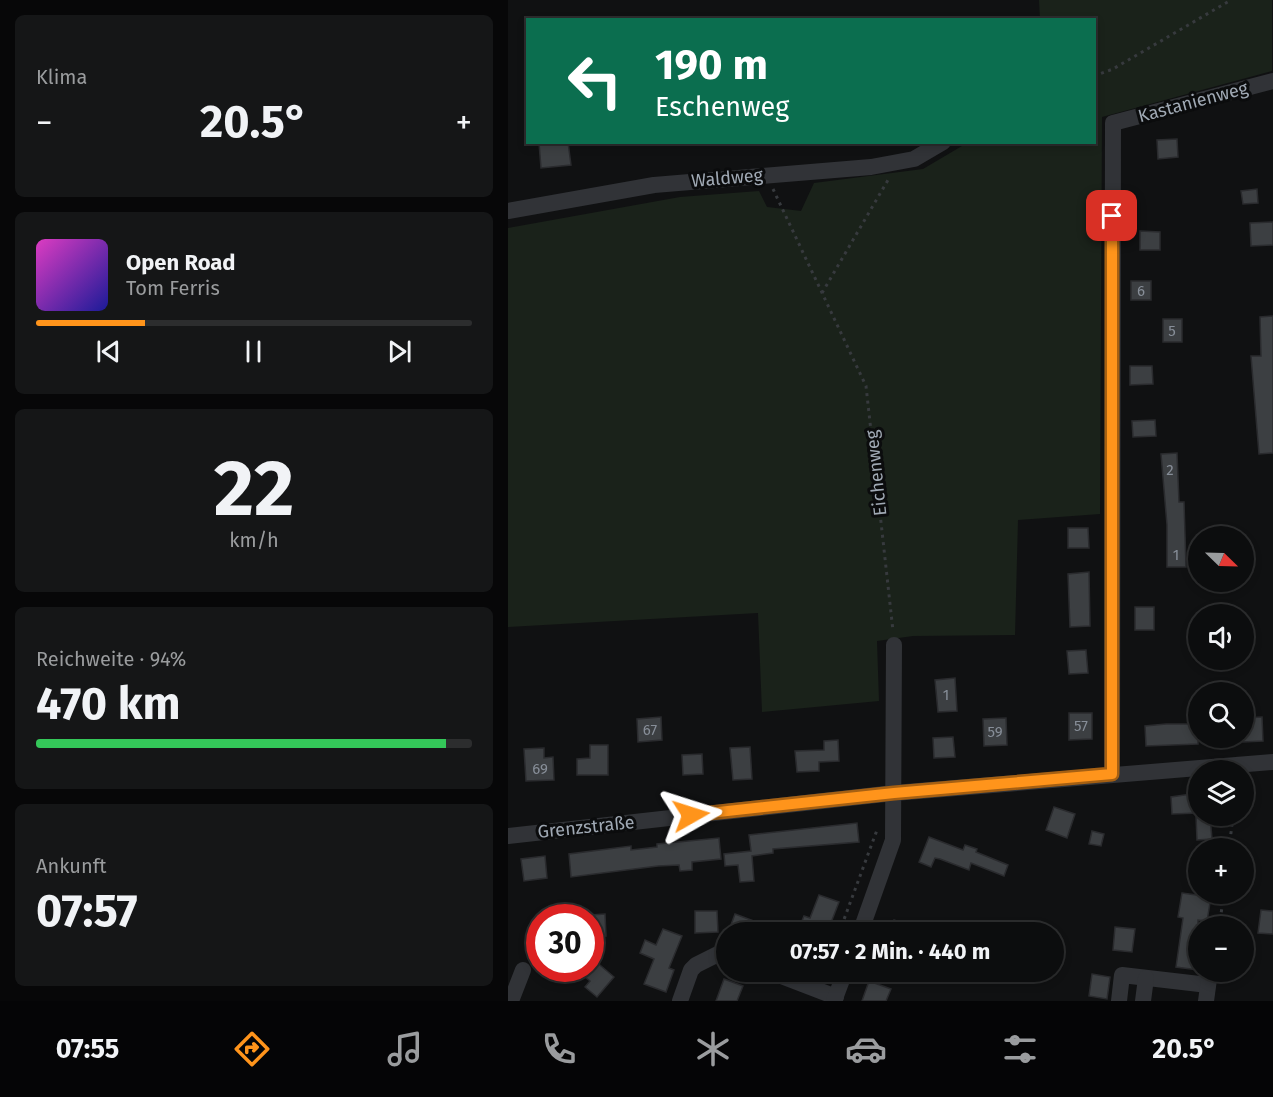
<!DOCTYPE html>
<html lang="de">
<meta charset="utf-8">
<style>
:root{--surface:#0c0d0e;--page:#151617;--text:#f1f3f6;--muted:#9a9c9e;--line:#2c2d2e;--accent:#ff941b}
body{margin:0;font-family:"Fira Sans",sans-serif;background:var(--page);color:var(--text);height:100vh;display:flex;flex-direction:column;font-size:22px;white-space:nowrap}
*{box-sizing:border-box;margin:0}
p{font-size:20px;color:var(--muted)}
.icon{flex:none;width:33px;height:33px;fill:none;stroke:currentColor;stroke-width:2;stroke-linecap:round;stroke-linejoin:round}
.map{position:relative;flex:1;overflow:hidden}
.sheet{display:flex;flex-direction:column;gap:15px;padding:15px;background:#070708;width:508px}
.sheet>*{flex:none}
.hud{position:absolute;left:18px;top:18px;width:570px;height:126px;border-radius:0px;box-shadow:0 3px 9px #0003,0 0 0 2px var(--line);background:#0b6e4f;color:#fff;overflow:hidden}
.needle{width:39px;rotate:113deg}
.fabs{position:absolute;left:680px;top:526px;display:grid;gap:12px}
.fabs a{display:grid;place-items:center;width:66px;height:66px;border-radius:50%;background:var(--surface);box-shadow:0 3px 9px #0003,0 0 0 2px var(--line);font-size:30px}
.speed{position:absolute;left:18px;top:904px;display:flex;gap:12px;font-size:30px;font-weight:700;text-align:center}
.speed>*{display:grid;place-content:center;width:78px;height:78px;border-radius:50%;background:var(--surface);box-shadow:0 3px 9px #0003,0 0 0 2px var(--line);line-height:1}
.speed .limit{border:9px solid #d22;background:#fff;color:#111}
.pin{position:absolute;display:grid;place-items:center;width:51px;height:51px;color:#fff;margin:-26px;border-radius:12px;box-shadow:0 3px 9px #0006}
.me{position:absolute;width:66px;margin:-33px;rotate:84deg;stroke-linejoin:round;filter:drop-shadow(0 0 4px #0008)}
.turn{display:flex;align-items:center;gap:21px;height:126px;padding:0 30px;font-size:27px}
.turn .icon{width:78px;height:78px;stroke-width:2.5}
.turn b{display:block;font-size:42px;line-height:51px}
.big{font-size:45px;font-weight:700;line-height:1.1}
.sheet .tile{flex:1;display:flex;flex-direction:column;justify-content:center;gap:9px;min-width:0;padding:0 21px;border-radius:9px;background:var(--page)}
.sheet .dial{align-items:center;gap:0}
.dial b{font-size:78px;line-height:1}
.song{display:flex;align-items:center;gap:18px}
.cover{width:72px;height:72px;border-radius:9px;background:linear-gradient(135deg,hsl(310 70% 55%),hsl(240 70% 35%))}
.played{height:6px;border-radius:3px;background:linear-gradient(90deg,var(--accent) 25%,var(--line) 25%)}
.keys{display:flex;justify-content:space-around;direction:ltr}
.heat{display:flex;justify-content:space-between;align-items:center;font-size:33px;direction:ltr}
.charge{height:9px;border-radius:4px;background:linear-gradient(90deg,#34c759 94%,var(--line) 0)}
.trip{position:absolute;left:208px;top:922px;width:348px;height:60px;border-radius:30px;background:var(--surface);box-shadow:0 3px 9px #0003,0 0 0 2px var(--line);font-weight:700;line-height:60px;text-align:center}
.dock{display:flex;height:96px;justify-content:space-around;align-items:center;background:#050506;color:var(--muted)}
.dock .icon{width:42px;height:42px}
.dock .selected{color:var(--accent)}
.dock b{font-size:27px;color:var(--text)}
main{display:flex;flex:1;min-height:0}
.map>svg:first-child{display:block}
</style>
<main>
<section class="sheet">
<div class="tile"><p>Klima</p>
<div class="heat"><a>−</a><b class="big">20.5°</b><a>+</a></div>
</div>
<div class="tile">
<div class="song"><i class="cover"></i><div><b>Open Road</b><p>Tom Ferris</p></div></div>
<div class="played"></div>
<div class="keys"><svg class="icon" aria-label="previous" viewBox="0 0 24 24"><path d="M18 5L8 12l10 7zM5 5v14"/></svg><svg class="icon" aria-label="pause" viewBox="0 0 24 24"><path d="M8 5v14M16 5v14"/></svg><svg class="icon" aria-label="next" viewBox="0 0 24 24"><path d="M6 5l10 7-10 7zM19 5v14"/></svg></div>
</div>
<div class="tile dial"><b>22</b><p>km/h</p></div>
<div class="tile"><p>Reichweite · 94%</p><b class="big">470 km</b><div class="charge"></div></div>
<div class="tile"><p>Ankunft</p><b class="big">07:57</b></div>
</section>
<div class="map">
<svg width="765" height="1001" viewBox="0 0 765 1001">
<rect width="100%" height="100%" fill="#101112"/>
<path fill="#1a221a" d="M531 0H764V71L594 117 592 514 510 520 507 635 405 636 369 641 371 701 254 712 250 613 0 627V228L172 197 251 191 259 207 293 211 306 183 415 169 459 143 586 142V20L532 19Z"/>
<g fill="#3c3f42" stroke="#2a2b2e" stroke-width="1.5">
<path d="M669 139 670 157 650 159 649 140Z"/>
<path d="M60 142 63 165 33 168 31 143Z"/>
<path d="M749 189 750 203 735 204 733 191Z"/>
<path d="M765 222V245L743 246 742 223Z"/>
<path d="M632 231 652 232V250H632Z"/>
<rect x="623" y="281" width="20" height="19"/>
<path d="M765 316V453L751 454 743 356H753L752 317Z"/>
<rect x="655" y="319" width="19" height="23"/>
<path d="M622 366H644L645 384 622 385Z"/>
<path d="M647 420 648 436 625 437 624 421Z"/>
<path d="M669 453 671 502H676L678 567H659V525L653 454Z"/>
<path d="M560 528H580L581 548H560Z"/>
<path d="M581 572 582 626 562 627 560 574Z"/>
<rect x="627" y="607" width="19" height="23"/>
<path d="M578 650 580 673 561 674 559 651Z"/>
<path d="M447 678 449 711 430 712 427 680Z"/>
<path d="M561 713H584V739L561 740Z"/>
<path d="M153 717 154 740 130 742 129 719Z"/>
<path d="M754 717 755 741 735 742V718Z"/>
<path d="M498 718 499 745 476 746 475 719Z"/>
<path d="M658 724H690V744L638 746 637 726Z"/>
<path d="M445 737 447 757 426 758 425 738Z"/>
<path d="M330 740 331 761 311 762V771L289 772 287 751 316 750V741Z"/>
<path d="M82 745H100V775H69V759L82 758Z"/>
<path d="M242 747 244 779 225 780 222 748Z"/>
<path d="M36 748V758L45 757 46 780 18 781 16 749Z"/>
<path d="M194 754 195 774 175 775 174 755Z"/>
<path d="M690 793V813L664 814 663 797Z"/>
<path d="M546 807 567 814 559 838 538 830Z"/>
<path d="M688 816H702L704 839 689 840Z"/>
<path d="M349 823 351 842 265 849V853L244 856 246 881 232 882 230 865 217 866 216 854 243 851 241 835Z"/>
<path d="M584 831 596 834 593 846 581 844Z"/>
<path d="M421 837 455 850 457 845 469 849 468 852 500 865 496 876 463 863 461 870 432 859 427 858 423 867 411 862Z"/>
<path d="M211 838 213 859 184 862V870L172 871 171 865 150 866 63 877 61 854 123 846V850L149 847V844Z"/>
<path d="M37 856 39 878 16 881 13 859Z"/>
<path d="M674 893 703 897 699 921 690 920V970L668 967 675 918 670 917Z"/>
<path d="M311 895 331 902 319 933H289L296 916 302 918Z"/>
<path d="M753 910 765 911V934L750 933Z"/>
<path d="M187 911H209L210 932 187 933Z"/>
<path d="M97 914 98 936 82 937V915Z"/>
<path d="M227 914 275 932 274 933H220Z"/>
<path d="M386 920 418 932V933H381Z"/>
<path d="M607 927 627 929 624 952 605 950Z"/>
<path d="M155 929 174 936 161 968 166 970 158 992 136 984 146 959 132 953 137 940 148 945Z"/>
<path d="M86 960 106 977 89 997 77 987 82 981 77 977V971L82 969Z"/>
<path d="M584 974 602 977 599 999 581 996Z"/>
<path d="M216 979 235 986 229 1001H208Z"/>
<path d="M361 981 383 989 378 1001H354Z"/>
</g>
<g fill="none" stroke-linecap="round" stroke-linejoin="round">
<g stroke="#373a3e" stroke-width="3" stroke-dasharray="3 4.5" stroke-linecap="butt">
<path d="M586 76 605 69 723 0"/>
<path d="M265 189 358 386 385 631"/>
<path d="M314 293 380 180"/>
<path d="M721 849 725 816"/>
<path d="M711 927 716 894"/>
<path d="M331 933 369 830"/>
</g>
<g stroke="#313337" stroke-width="16">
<path d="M0 211 146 185 363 167 406 159 435 142"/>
<path d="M604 774 605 123 765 81"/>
<path d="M0 836 386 793 765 762"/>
<path d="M352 933 385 840 386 645"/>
<path d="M263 972 328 997"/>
<path d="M3 1001 15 970"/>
<path d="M172 1001 183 970 188 965 212 953 219 955"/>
<path d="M326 1001 337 972"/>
<path d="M611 1001 614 975 700 985"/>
<path d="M635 1001 638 978"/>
<path d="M698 1001 702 972"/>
</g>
</g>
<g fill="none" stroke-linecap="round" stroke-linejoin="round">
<g stroke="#a66012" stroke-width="15">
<path id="route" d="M183 815 386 793 604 774V216"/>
</g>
<use href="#route" stroke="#ff941b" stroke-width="10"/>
</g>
<g text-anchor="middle" stroke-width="6" stroke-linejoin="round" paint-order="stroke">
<g font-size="15" fill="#878e98">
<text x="633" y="296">6</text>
<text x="664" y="336">5</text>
<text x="662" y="475">2</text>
<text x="668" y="560">1</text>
<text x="438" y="700">1</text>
<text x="573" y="731">57</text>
<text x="142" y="735">67</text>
<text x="487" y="737">59</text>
<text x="32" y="774">69</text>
</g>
<g font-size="18" fill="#a0a9b4" stroke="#0b0c0d">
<text transform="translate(685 102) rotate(-15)" y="6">Kastanienweg</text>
<text transform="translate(219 178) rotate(-5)" y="6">Waldweg</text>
<text transform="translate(368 473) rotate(-96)" y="6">Eichenweg</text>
<text transform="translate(78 827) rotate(-6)" y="6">Grenzstraße</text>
</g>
</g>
</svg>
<div class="fabs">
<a><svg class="needle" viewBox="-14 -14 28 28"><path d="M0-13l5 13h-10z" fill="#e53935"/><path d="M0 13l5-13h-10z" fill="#9a9c9e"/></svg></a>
<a><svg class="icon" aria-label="sound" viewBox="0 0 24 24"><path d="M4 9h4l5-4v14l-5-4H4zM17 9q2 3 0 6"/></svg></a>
<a><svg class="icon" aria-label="search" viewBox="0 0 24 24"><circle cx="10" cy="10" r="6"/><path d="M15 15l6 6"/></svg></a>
<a><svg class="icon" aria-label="layers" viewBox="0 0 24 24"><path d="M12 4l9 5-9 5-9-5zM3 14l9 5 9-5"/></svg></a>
<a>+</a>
<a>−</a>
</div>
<div class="speed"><div class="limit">30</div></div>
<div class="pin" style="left:604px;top:216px;background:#d93025"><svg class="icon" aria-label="arrive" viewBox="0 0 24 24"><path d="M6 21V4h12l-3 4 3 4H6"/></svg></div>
<svg class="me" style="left:183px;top:815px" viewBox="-20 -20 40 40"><path d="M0-17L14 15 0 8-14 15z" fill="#ff941b" stroke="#fff" stroke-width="4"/></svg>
<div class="trip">07:57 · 2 Min. · 440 m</div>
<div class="hud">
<div class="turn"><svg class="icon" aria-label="left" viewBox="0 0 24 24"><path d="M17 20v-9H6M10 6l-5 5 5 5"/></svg><div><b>190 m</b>Eschenweg</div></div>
</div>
</div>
</main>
<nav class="dock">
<b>07:55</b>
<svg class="icon selected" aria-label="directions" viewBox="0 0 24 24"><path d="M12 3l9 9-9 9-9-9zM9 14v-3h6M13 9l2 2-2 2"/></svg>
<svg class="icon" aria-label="music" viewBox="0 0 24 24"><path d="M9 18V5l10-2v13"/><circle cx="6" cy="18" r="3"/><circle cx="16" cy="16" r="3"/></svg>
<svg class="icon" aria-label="phone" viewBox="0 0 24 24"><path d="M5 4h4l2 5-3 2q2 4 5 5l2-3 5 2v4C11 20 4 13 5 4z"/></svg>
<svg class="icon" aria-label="climate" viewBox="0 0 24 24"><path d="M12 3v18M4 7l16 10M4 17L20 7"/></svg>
<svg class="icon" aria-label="car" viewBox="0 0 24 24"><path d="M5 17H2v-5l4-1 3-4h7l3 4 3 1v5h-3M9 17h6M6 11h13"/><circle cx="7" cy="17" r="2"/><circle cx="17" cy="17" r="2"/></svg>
<svg class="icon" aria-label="filters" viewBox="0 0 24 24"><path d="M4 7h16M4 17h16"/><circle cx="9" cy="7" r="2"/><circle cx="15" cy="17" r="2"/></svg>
<b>20.5°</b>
</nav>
